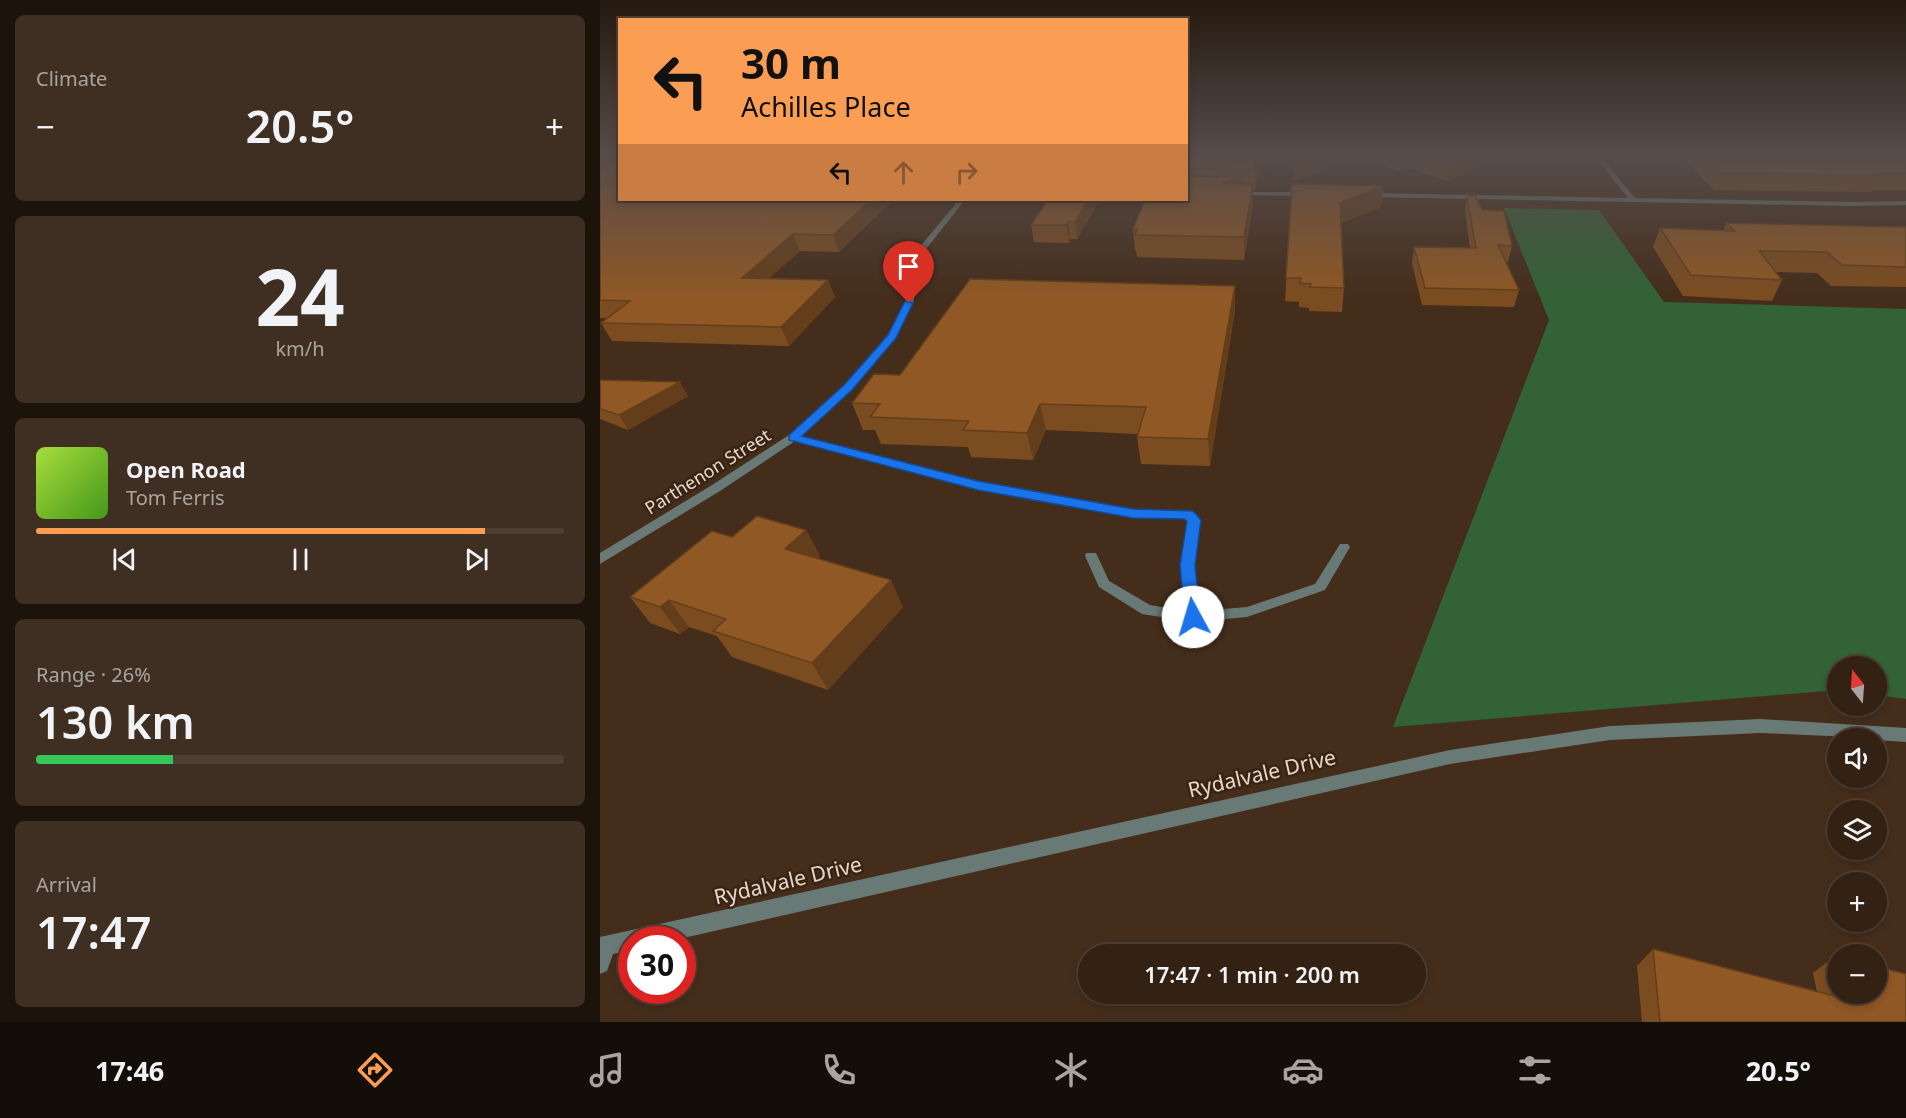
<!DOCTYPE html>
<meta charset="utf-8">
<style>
:root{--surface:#332214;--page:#3e2f22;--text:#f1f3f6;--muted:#a9a4a0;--line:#4e3f34;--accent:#fc9d54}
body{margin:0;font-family:"Noto Sans",sans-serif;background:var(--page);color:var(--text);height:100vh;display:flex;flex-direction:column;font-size:22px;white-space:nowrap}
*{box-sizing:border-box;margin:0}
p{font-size:20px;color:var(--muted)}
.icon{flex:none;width:33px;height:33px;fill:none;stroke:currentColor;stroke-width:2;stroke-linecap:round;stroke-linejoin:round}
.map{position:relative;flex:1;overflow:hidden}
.side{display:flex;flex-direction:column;gap:15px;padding:15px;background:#1c130b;width:600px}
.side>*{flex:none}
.banner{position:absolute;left:18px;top:18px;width:570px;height:183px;border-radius:0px;box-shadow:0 3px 9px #0003,0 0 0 2px var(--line);background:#fc9d54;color:#111;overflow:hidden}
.needle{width:39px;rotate:343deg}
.buttons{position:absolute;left:1227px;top:656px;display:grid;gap:12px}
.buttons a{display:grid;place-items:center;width:60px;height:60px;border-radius:50%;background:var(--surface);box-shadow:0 3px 9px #0003,0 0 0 2px var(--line);font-size:30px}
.speed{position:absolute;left:18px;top:926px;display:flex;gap:12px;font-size:30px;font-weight:700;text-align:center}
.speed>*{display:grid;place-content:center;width:78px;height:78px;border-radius:50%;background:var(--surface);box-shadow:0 3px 9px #0003,0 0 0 2px var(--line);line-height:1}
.speed .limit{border:9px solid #d22;background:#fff;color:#111}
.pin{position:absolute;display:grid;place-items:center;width:51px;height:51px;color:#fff;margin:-62px -26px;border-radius:50% 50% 50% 0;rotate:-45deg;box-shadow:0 0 6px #0007}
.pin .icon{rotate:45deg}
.me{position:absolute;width:66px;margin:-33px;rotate:354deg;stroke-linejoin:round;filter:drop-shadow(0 0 4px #0008)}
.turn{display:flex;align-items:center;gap:21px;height:126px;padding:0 24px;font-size:27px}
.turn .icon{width:78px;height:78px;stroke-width:2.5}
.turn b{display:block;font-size:42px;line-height:51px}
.lanes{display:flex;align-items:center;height:57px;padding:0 24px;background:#0003;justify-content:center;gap:30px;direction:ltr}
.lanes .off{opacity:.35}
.big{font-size:45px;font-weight:600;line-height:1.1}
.side .tile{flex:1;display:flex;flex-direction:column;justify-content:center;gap:9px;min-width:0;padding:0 21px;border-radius:9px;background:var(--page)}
.side .dial{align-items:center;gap:0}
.dial b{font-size:78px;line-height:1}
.song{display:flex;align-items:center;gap:18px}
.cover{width:72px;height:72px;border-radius:9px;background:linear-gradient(135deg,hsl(80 70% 55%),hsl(100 70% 35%))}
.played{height:6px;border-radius:3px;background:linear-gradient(90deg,var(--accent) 85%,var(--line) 85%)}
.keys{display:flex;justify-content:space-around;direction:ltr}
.heat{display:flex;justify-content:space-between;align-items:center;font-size:33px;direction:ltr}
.charge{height:9px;border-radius:4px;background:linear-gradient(90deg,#34c759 26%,var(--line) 0)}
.trip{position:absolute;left:478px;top:944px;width:348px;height:60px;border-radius:30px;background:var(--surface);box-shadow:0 3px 9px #0003,0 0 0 2px var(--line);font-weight:600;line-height:60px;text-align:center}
.tab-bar{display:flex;height:96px;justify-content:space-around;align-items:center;background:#140e08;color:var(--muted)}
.tab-bar .icon{width:42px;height:42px}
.tab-bar .on{color:var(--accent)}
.tab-bar b{font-size:27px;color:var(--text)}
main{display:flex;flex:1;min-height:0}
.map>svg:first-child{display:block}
</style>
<main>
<section class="side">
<div class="tile"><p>Climate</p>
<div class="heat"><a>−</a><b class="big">20.5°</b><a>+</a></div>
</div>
<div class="tile dial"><b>24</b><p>km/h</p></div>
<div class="tile">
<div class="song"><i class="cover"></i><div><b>Open Road</b><p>Tom Ferris</p></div></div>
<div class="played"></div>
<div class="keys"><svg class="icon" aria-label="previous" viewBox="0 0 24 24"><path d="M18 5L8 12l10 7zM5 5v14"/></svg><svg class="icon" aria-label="pause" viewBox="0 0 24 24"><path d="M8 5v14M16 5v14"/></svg><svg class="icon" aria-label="next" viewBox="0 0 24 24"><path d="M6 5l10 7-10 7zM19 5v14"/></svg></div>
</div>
<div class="tile"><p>Range · 26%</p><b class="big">130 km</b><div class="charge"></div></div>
<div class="tile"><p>Arrival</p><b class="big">17:47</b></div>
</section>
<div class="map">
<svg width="1306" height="1022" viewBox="0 0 1306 1022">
<rect width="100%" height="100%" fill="#442d1b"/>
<path fill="#326235" d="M904 208 999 210 1064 302 1306 309V699L1277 695 1276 666H1238L1237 690 793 727 949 320Z"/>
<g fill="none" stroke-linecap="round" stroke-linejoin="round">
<g fill="#697976" fill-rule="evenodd">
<path d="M993 154H999L1035 198 1253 202 1306 201V205L1253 206 768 197 765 195 768 193 1028 198Z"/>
<path d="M637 192H705L708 194 705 196 639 195 636 193Z"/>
<path d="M359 200H365L326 249 313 303 295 337 252 390 201 436 378 481 533 509 592 512 600 520 593 565 599 611 647 607 715 584 740 544H748L750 547 725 590 647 617 593 622 542 614 499 587 485 556 486 553H496L509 581 550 605 585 611 581 565 588 521 585 519 533 517 378 489 195 441 120 491 0 564V553L112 485 189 435 244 386 288 334 305 303 318 249Z"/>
<path d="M1160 719 1306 728V742L1276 740V738L1160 733 1010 740 850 764 79 939H32V950L13 954 7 971 0 974V937L850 750 1010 726Z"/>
</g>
</g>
<g fill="#7b4c20">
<path d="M0 154H20V200H327L324 202H291L239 252 200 251 169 278 228 280 235 297 189 346 12 341 1 323 7 318H0Z"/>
<path d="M586 154H661L655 189H653V205L644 260 537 257 536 251H535L533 229 586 200Z"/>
<path d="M694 154H912L847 181 811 168 800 172 760 158 693 181Z"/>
<path d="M1078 154H1306V190H1272L1271 192 1114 190Z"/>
<path d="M692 184 783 186 781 207 741 223 744 288 742 312 709 311V308L699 307V302L685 301Z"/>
<path d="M867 197 882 210 912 246 908 262H906L919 290 914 307 822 305 812 263 814 247 870 248 865 212Z"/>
<path d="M448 200H496L497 205 477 239H470L469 243 434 242 431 225Z"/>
<path d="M1126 223 1306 227V287L1231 286 1217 273 1176 272 1182 280 1172 301 1083 296 1053 247 1060 228 1123 231Z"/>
<path d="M635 286V310L610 466 541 464 537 437 538 434 446 430 433 460 371 457 368 447 281 444 275 430H263L252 403 300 375Z"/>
<path d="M0 380 88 396 28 430 0 419Z"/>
<path d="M206 530 220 556 218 559 303 607 228 690 132 657 117 636 89 627 80 634 50 623 30 597 132 537Z"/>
<path d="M1053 949 1217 992 1213 973 1235 956 1238 957V993H1276L1306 1022H1042L1037 966Z"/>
</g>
<g fill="#643e1a">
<path d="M11 154 19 169 0 178V160Z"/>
<path d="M658 154H661L655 189V169Z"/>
<path d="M713 154H760V158L693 181 694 160Z"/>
<path d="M802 154H813L811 168 800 172Z"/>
<path d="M866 154H912L847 181 850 160Z"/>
<path d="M642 177V197L622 183Z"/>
<path d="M653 184V205L644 260V237Z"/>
<path d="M783 186 781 207 738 224 740 203Z"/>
<path d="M271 200H290L291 202 239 252 233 235Z"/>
<path d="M488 200H496L497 205 477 239 475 222Z"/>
<path d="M468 222 470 239 469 243 466 225Z"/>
<path d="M193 234 200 251 150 295 142 278Z"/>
<path d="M228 280 235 297 189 346 181 327Z"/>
<path d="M635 286V310L610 466 608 439Z"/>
<path d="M80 382 88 396 28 430 19 415Z"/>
<path d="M440 404 446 430 433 460 427 433Z"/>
<path d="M206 530 220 556 200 576 185 549Z"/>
<path d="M291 580 303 607 228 690 212 663Z"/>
<path d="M69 600 89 627 80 634 60 607Z"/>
</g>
<g fill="#8f5825" stroke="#643e1a" stroke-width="1.5">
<path d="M0 154H11L0 160Z"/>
<path d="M11 154H20V200H271L233 235 193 234 142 278 228 280 181 327 1 323 30 301 0 300V169L13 163 15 156Z"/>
<path d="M586 154H658L655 169 586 168Z"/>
<path d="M694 154H713L694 160Z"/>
<path d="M831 154H866L850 160Z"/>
<path d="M1100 154H1306V173H1277L1279 175 1120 173Z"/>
<path d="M586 176 642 177 622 183 653 184 644 237 535 235 537 229H533L545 200H586Z"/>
<path d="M692 184 783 186 740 203 744 288 710 287 711 284 700 283 701 278H686Z"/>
<path d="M875 195 882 210 904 211 912 246 898 245 919 290 825 288 814 247 876 248 867 197Z"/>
<path d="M448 200H488L475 222H468L466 225H431Z"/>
<path d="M1126 223 1306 227V267L1242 265 1227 252 1159 251 1182 280 1091 275 1060 228 1135 231Z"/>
<path d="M370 279 635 286 608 439 537 437 546 407 440 404 427 433 363 430 369 421 270 417 280 404 252 403 274 374 300 375Z"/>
<path d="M0 380 80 382 19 415 0 409Z"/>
<path d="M157 516 206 530 185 549 291 580 212 663 113 631 126 619 69 600 60 607 30 597 112 531 132 537Z"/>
<path d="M1053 949 1246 999 1245 993H1276V966L1306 974V1022H1060Z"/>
</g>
<linearGradient id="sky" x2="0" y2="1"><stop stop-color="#25190f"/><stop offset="0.52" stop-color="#564c4a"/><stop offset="1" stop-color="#564c4a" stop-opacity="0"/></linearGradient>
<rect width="1306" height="297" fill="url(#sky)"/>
<path fill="#1a73e8" stroke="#114b97" stroke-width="1.5" d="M305 301 313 303 296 338 252 390 202 436 378 481 533 509 593 511 601 520 595 565 600 617 598 622H587L585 617 580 565 587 521 584 519 533 518 378 490 189 440V435L244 385 288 335Z"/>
<g text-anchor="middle" stroke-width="5" stroke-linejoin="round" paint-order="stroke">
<g font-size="18" fill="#e6d7cc" stroke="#392311">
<text transform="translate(108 472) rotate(-32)" y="6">Parthenon Street</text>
</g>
<g font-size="21" fill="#e6d7cc" stroke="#392311">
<text transform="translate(662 774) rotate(-13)" y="7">Rydalvale Drive</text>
<text transform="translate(188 881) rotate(-13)" y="7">Rydalvale Drive</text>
</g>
</g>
</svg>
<div class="buttons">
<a><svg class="needle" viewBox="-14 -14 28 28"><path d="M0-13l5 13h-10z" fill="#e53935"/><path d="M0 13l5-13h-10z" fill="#a9a4a0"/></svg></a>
<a><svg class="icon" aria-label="sound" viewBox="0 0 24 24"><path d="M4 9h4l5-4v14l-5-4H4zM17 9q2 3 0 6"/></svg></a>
<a><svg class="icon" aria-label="layers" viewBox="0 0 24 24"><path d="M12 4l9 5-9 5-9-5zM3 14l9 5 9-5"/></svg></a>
<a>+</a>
<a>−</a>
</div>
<div class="speed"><div class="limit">30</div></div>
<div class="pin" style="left:309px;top:303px;background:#d93025"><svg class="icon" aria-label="arrive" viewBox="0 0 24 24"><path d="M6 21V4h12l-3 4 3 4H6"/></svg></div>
<svg class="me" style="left:593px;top:617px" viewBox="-20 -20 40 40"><circle r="19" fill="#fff"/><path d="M0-13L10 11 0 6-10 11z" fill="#1a73e8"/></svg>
<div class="trip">17:47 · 1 min · 200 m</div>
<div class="banner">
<div class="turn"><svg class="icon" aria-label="left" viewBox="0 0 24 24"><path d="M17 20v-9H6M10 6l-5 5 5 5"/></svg><div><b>30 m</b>Achilles Place</div></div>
<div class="lanes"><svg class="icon" aria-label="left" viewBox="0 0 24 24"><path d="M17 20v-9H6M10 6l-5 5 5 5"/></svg><svg class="icon off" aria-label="ahead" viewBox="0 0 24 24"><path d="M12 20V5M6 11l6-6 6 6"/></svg><svg class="icon off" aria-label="right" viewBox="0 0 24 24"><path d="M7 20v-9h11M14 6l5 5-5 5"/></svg></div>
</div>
</div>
</main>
<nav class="tab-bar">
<b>17:46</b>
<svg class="icon on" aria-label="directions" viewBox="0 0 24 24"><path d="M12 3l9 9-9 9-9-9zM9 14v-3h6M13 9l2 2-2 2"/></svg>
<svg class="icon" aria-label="music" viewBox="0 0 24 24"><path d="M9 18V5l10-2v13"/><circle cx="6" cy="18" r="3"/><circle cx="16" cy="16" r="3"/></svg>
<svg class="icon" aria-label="phone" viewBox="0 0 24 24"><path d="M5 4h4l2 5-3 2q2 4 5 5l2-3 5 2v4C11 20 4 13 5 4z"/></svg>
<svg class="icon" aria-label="climate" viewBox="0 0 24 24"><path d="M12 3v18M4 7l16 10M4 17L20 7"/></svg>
<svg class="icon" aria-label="car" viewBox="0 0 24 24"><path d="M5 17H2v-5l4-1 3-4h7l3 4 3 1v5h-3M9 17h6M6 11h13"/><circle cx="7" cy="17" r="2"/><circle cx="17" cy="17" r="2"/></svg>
<svg class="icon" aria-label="filters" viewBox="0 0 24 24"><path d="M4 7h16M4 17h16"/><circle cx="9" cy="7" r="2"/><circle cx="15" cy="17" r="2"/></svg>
<b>20.5°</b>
</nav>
